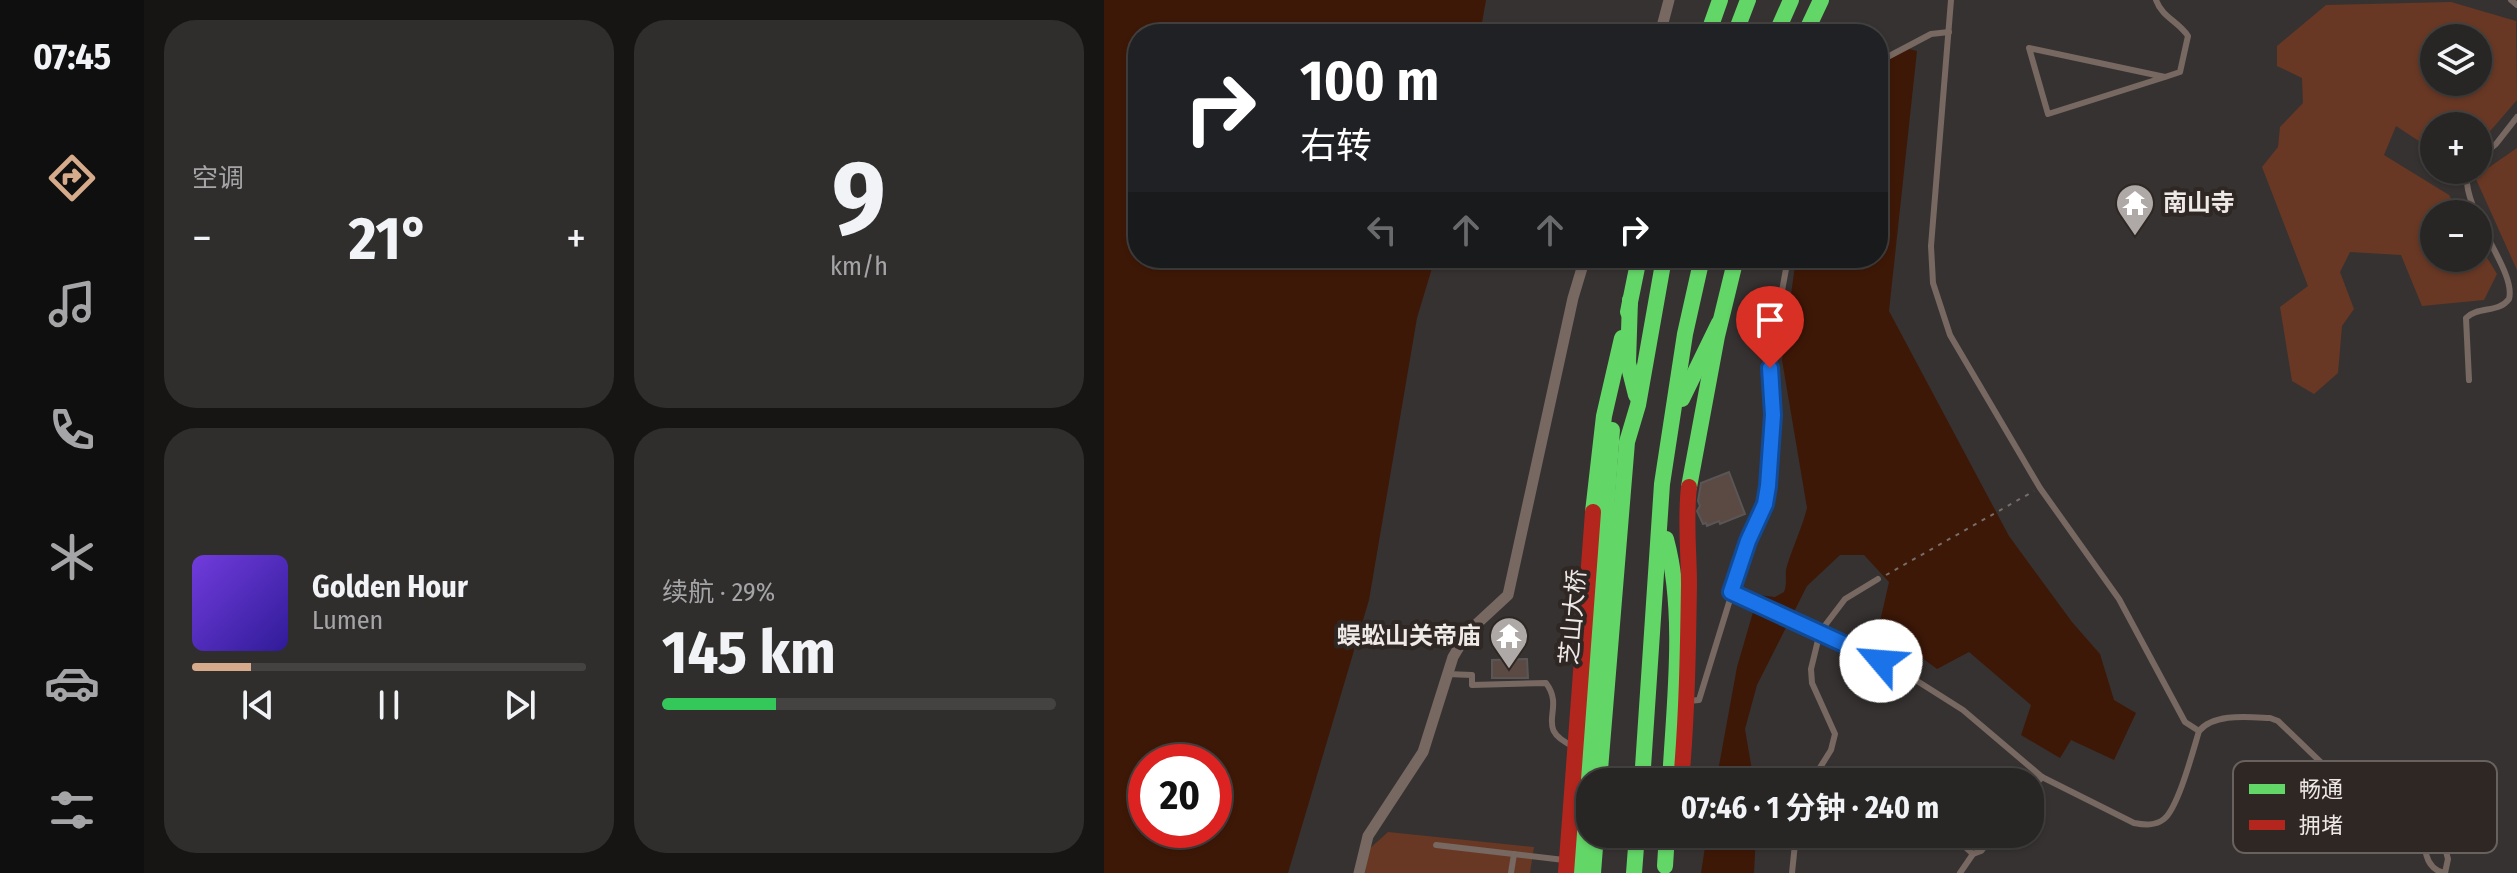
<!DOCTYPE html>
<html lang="zh">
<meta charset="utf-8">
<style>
:root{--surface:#282625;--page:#302e2d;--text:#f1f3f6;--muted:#a5a5a7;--line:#444342;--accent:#d6ab8b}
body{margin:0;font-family:"Fira Sans Condensed","Noto Sans SC",sans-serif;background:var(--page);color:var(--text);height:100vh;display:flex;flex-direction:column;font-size:30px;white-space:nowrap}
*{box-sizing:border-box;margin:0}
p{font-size:26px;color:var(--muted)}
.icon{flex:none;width:44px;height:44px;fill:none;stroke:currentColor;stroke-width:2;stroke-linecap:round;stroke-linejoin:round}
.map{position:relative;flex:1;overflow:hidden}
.details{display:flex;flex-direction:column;gap:20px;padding:20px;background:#161514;width:960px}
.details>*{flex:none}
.top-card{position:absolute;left:24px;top:24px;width:760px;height:244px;border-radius:32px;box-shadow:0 2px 6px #0004,0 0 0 2px var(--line);background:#202124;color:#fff;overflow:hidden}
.fabs{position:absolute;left:1316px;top:24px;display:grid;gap:16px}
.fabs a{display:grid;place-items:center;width:72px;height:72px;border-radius:50%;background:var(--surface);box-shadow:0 2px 6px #0004,0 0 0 2px var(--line);font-size:40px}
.speed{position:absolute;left:24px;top:744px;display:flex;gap:16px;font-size:40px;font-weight:700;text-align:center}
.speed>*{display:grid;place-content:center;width:104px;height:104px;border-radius:50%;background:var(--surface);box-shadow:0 2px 6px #0004,0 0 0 2px var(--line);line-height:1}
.speed .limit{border:12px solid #d22;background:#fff;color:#111}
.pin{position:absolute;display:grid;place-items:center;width:68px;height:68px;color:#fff;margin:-82px -34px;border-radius:50% 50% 50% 0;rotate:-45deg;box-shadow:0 0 8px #0007}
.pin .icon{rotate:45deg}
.me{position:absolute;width:88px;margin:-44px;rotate:297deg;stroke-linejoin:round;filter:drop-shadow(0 0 6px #0008)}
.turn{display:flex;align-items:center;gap:28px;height:168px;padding:0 40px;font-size:36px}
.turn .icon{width:104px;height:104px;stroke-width:2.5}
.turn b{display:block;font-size:56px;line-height:68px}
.lanes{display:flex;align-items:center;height:76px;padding:0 40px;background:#0003;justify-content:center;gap:40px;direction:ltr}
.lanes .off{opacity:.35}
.big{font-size:60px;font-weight:700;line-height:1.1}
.details .widget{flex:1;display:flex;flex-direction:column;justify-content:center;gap:12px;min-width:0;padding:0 28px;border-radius:32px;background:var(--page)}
.details .dial{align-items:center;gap:0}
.dial b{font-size:104px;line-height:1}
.song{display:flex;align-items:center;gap:24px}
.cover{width:96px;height:96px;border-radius:12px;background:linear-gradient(135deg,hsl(260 70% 55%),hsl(250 70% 35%))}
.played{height:8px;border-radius:4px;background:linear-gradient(90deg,var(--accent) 15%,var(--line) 15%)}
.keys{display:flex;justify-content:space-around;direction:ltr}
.heat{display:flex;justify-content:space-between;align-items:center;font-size:44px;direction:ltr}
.charge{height:12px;border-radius:6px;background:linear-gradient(90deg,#34c759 29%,var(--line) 0)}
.details .tiles{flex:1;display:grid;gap:20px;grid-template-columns:repeat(2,1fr)}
.trip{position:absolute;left:472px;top:768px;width:468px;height:80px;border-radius:32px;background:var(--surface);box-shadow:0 2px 6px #0004,0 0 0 2px var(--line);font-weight:700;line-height:80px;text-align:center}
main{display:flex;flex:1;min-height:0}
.dock{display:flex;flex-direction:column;width:144px;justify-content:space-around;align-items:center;background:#100f0f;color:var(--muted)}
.dock .icon{width:56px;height:56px}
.dock .active{color:var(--accent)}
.dock b{font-size:36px;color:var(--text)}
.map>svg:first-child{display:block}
</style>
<main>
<nav class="dock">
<b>07:45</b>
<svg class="icon active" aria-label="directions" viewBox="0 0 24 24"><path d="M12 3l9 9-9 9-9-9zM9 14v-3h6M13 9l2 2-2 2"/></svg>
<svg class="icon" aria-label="music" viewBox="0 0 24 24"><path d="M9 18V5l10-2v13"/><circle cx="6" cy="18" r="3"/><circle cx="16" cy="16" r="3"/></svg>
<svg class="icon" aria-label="phone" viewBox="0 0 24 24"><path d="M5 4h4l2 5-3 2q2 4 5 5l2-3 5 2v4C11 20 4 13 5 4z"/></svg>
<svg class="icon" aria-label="climate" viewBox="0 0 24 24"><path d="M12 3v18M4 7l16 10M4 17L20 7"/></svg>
<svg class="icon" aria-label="car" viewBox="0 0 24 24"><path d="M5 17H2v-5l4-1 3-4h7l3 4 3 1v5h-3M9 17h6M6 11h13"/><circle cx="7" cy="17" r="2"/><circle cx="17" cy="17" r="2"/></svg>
<svg class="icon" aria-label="filters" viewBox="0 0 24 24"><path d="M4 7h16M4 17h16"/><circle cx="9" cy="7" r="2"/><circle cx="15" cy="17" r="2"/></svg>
</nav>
<section class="details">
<div class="tiles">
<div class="widget"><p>空调</p>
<div class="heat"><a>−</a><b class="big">21°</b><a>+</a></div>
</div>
<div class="widget dial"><b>9</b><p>km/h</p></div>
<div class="widget">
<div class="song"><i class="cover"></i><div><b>Golden Hour</b><p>Lumen</p></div></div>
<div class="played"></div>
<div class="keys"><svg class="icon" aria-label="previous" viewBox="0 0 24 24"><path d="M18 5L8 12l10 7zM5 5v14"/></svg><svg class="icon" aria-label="pause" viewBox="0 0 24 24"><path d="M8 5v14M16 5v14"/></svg><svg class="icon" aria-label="next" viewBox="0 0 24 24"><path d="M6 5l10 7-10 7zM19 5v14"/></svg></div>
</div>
<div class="widget"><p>续航 · 29%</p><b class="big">145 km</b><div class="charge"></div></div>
</div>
</section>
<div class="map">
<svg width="1413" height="873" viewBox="0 0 1413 873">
<rect width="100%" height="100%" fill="#363231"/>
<g fill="#683824" fill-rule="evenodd">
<path d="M1347 2 1412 21 1413 100 1375 144 1374 126H1330V151L1292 126 1280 155 1345 195 1356 214H1330V258H1374V243L1393 274 1380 300 1318 306 1297 255 1246 252 1236 272 1250 309 1238 326 1234 373 1210 394 1188 381 1176 307 1204 286 1158 167 1174 147 1176 127 1199 103 1198 78 1173 66V46L1222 5ZM1330 38H1374V82H1330Z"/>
<path d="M1413 148V270L1371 177Z"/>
<path d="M284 832 430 847 426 873H261L263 851Z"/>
</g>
<g fill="#3e1807" fill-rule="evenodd">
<path d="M0 0H382L376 34H34V258H331L313 318 265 600 184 873H0ZM42 762H110V830H42Z"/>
<path d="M805 49 813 51 785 311 905 536 968 622 996 654 1010 700 1032 713 1010 760 967 740 956 758 917 735 927 705 865 652 833 669 775 626 785 582 760 555H736L703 586 653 685 641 729 650 782H612L633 667 654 595 671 597 680 592C684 582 680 575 683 566 689 546 698 528 703 508L678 360 692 258H774V65Z"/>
<path d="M603 834H652L650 873H597Z"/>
</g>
<g fill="#5b4a44" stroke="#5a5655" stroke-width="2">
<path d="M625 472 641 514 616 524 615 521 603 526 602 523 599 524 593 511 596 506 594 501 597 483Z"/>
<path d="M423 659 424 678H388V660Z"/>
</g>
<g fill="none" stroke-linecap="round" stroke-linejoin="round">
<path stroke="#776d69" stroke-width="2" stroke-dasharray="4 6" stroke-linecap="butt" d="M782 575 930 491"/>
<g stroke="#776861" stroke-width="6">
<path d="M847 0 827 246 829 283 846 335 936 488 1015 599 1081 722 1095 731"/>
<path d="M1052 0C1058 17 1075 22 1084 36L1076 72 1061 77 944 114 925 48 1061 77"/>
<path d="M1407 0 1413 5"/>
<path d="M774 62 827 34 845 32"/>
<path d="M1374 159 1392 144 1413 117"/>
<path d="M1363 170C1357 212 1413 270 1405 299 1395 313 1374 306 1362 318L1365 380"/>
<path d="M627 592 734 639 799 672 859 710 938 777 1030 823C1041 825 1051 826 1060 819 1074 808 1089 751 1095 731 1110 713 1144 717 1166 718L1174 721 1228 773C1249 784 1272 773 1292 785L1340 844 1344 859 1341 873"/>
<path d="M343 674 368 675V685L442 683C463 711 427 728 471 747"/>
<path d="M584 701 595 700 644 541 661 504 669 415 667 351 684 258"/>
<path d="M707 782 727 750 731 734 708 683 707 669 716 632 741 599 774 579"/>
<path d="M891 782 923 775 938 777"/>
<path d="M926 791 938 777"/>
<path d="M1326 829C1317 846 1321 868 1340 873"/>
<path d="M850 834 851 838 869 854 877 851 891 834"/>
<path d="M332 845 460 860"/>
<path d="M407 873 410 854"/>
<path d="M688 873 692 834"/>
<path d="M856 873 869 854"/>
</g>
<g stroke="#776861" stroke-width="11">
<path d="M556 34 565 0"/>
<path d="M255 873 264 836 319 752 349 657 364 632 404 595 469 298 481 258"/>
</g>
<g stroke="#63d668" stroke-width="16">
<path d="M604 34 616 0"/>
<path d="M631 34 644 0"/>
<path d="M672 34 687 0"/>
<path d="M701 34 717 0"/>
<path d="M526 300 524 363 532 395"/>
<path d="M524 312 535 258"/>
<path d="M578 399 615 323"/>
<path d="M585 487 613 336 632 258"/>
<path d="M489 512 500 416 518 338"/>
<path d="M562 539C582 614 570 705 566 782"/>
<path d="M495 782 523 442 534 405 560 258"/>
<path d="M538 782 558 484 581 334 598 258"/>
<path d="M561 866 563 834"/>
<path d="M475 873 508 430"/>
<path d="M489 873 492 834"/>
<path d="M530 873 533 834"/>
</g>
<g stroke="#b3261e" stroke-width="16">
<path d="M577 782C583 716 584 651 585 585 585 552 581 521 585 487"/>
<path d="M462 873 489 512"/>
</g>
</g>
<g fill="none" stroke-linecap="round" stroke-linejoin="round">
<g stroke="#114b97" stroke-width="20">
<path id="route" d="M666 368 669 415 664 486 661 504 644 541 627 592 777 661"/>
</g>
<use href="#route" stroke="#1a73e8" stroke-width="14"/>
</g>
<defs>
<g id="temple-pin" transform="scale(2)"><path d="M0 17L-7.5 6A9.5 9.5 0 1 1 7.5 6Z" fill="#aea9a7" stroke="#2f2724"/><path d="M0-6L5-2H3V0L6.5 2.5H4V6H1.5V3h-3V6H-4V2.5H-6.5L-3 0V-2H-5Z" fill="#fff"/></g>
</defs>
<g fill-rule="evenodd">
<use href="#temple-pin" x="1031" y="203"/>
<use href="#temple-pin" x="405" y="636"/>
</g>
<g text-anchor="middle" stroke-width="8" stroke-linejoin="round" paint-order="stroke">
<g font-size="24" font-weight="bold" fill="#eee9e7" stroke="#2f2724" text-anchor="start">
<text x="1059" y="211">南山寺</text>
<text x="377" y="644" text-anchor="end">蜈蚣山关帝庙</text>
</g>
<g font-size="24" fill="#eee9e7" stroke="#2f2724">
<text transform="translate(469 617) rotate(-85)" y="8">芝山大桥</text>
</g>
</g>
<rect x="1129" y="761" width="264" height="92" rx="12" fill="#2f2724" stroke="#68615e" stroke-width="2"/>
<rect x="1145" y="784" width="36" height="10" fill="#63d668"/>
<rect x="1145" y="820" width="36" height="10" fill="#b3261e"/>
<g font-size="22" fill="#eee9e7">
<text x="1195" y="797">畅通</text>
<text x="1195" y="833">拥堵</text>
</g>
</svg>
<div class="fabs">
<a><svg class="icon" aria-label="layers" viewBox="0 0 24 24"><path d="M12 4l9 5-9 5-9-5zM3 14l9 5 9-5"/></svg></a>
<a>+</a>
<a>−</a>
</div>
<div class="speed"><div class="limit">20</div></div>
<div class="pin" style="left:666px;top:368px;background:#d93025"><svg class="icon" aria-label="arrive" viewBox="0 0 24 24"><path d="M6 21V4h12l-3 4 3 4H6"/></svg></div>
<svg class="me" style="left:777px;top:661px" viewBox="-20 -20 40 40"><circle r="19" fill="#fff"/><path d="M0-13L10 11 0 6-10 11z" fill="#1a73e8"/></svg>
<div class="trip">07:46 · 1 分钟 · 240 m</div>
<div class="top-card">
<div class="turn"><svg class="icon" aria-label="right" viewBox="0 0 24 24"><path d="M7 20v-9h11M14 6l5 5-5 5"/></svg><div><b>100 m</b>右转</div></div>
<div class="lanes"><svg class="icon off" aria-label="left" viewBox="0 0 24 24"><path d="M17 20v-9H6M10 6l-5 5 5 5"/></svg><svg class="icon off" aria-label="ahead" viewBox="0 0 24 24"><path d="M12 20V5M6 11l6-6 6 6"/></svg><svg class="icon off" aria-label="ahead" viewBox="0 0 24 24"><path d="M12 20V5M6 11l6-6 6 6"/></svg><svg class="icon" aria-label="right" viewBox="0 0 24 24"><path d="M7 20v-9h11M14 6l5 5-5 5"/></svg></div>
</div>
</div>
</main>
